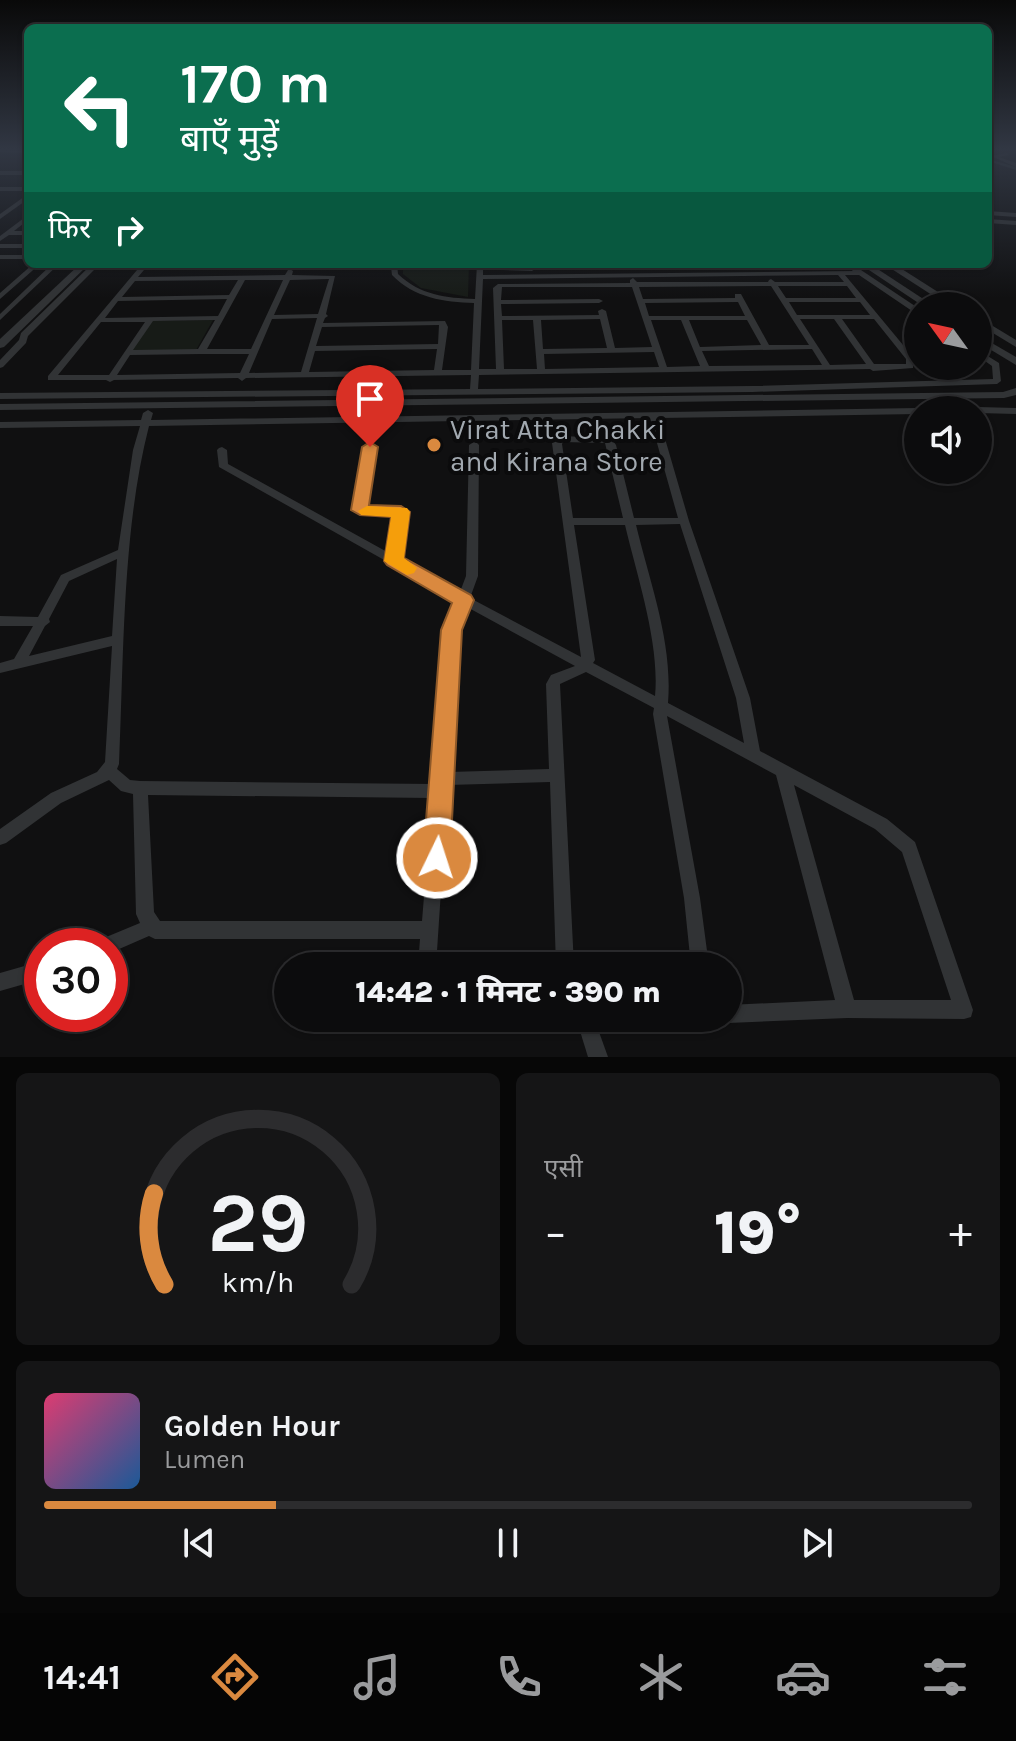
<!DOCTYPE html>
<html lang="hi">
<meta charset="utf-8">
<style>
:root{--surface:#0c0c0d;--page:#151516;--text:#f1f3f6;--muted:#9a9b9d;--line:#2c2c2e;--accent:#da893f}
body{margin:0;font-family:Karla,"Noto Sans Devanagari",sans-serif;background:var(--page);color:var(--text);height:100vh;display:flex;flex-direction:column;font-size:30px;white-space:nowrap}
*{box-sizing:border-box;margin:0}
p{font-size:26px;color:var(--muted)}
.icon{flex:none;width:44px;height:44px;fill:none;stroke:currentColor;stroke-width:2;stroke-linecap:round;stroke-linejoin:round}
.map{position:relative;height:1057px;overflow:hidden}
.sheet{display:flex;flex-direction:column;gap:16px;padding:16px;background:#070707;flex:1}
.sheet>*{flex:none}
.top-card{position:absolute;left:24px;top:24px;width:968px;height:244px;border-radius:12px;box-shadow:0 2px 6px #0004,0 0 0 2px var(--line);background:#0b6e4f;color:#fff;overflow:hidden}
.needle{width:52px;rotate:303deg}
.tools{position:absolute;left:904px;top:292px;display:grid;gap:16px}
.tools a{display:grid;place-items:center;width:88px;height:88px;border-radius:50%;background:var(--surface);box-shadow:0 2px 6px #0004,0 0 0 2px var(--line);font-size:40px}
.speed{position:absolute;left:24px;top:928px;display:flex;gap:16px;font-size:40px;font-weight:700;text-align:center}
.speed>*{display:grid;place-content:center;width:104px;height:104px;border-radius:50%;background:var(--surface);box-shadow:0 2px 6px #0004,0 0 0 2px var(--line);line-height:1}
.speed .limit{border:12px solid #d22;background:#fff;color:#111}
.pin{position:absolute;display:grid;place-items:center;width:68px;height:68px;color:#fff;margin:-82px -34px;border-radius:50% 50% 50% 0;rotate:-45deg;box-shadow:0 0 8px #0007}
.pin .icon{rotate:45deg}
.me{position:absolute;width:88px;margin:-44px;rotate:4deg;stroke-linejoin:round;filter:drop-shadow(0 0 6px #0008)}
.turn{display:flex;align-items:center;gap:28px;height:168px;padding:0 24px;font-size:36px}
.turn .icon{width:104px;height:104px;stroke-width:2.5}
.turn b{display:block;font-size:56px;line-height:68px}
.then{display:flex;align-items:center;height:76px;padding:0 24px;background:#0003;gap:16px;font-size:30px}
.big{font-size:60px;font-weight:800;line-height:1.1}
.sheet .tile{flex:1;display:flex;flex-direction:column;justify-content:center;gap:12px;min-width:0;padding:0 28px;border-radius:12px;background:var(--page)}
.sheet .dial{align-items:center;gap:0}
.dial svg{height:208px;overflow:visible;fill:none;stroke:var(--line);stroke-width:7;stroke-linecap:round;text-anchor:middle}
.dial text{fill:var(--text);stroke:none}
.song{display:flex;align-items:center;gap:24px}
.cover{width:96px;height:96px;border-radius:12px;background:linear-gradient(135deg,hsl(340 70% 55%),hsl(210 70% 35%))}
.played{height:8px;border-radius:4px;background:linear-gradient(90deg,var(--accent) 25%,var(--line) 25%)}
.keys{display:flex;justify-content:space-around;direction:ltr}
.heat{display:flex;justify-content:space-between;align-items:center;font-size:44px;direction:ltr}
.sheet .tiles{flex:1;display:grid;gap:16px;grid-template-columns:1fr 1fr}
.tile:last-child{grid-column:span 2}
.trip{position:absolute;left:274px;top:952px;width:468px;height:80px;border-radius:40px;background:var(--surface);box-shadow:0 2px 6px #0004,0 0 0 2px var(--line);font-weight:800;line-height:80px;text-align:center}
.tab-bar{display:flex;height:128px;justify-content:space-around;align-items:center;background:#050505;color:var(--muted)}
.tab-bar .icon{width:56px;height:56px}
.tab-bar .current{color:var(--accent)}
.tab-bar b{font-size:36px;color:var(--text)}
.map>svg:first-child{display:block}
</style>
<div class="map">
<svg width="1016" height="1057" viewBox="0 0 1016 1057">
<rect width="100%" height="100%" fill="#101011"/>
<g fill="#171b17">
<path d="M403 264H469L468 297 421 288 403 274Z"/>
<path d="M213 320 196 350 132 351 151 321Z"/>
</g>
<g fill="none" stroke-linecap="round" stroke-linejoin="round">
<path fill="#283032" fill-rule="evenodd" d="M988 159 1016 167V170L988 161Z"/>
<g fill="#313335" fill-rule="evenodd">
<path d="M0 150 28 151V153L0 152Z"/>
<path d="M1007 153 1009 155 999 157 1016 163V167L991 156Z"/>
<rect x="0" y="171" width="28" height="4"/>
<rect x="0" y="187" width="28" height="4"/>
<path d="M28 194V199L0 219V214Z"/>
<path d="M28 215V220L14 231H28V235H9L0 241V236Z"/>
<path d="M988 219 1016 221V225L988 223Z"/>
<rect x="0" y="244" width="28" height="4"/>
<rect x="0" y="255" width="28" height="4"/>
<path d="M33 264H40L0 299V293Z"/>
<path d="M52 264H59L0 320V314Z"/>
<path d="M92 264H98V266L397 264 398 274C420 295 446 298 475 299L477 264H483V275L853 271 844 264H852L918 308V313H915L859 275H845L913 357V368L873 371 870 369 479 375 478 389 752 386 993 379 992 366 978 356V350L999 363 1001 381 997 384 752 392 0 399V393L470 389 471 375 246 378 242 381 238 378 114 380 110 382 106 380H48V376L137 270H94L28 336 26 343 3 367 0 368V360L19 340 21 333ZM391 267 392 275C414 298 444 302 474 303L471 370H442L448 327 445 321 323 323 325 318 328 316 326 314 335 276 292 275 293 271 290 269 288 270 285 275 138 277 144 270ZM838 275 844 282H775L771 279 769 280 768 282H637L633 278 630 280V283L498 284 493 288 496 369H479L483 279ZM329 279 318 314 274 315 290 280ZM238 280 229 295 122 297 135 281ZM245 280H283L251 349H207ZM771 286 809 345H769L741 294H735V298L643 299 639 287ZM778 286H847L856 298H786ZM502 287H632L652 347 615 348 606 311 602 309 598 311 599 315 502 316 501 304 599 303 603 301 599 299 501 300ZM227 299 218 316 105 318 118 301ZM738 302 745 316H649L645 303ZM789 302H860L870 315H797ZM317 318 301 372 249 373 272 319ZM600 319 607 348 543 349 541 320ZM800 319H834L866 364 830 365ZM842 319H874L906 359V364H874ZM215 320 198 349 133 350 153 321ZM502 320H533L537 369H504ZM651 320H681L700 366 667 367ZM689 320H747L761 345 700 347ZM101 322H145L109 375H58ZM439 325 438 344 316 346 322 327ZM437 349 434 370 309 372 315 351ZM812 349 822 365 709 366 702 351ZM654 352 659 367 545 369 544 354ZM201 354H249L240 373 117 375 130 355Z"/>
<path d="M494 264 532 267 535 269 532 271 501 270Z"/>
<path d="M978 407 1016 408V414L978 413V410H973Z"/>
<path d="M918 408 922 410H918V414L659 418 689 521 750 698 760 751 887 819 915 842 973 1010 971 1017 964 1019 847 1018 728 1023 721 1021 720 1018H728V1005L835 1000 776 775 667 716 700 898 709 966H691L684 898 653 714 654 708 586 672 560 684 574 966H556L550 782 448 785 436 966H418L420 939H155L149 936 110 953V946H96L99 940 140 923 136 914 133 794 121 791 109 780 61 803 6 843 0 845V829L51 793 97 772 105 762 112 646 0 673V663L14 659 33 626H0V616L38 617 61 575 118 550 133 450 140 426 0 428V422L141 420 143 413 148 410 153 413 151 420ZM650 418 678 518H634L616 445 611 438 561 436 558 437 552 443 581 657 470 598 478 576 479 445 477 443 474 442 469 445 466 576 460 592 400 559 406 512 405 510 369 508 364 505 375 447 373 445 370 444 365 447 353 507 367 514 395 515 389 553 228 464 227 450 222 447 219 448 217 450 219 467 457 601 446 630 433 784 140 781 130 780 117 769 119 764C124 655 122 531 149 426ZM563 442 605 443 623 518H573L562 444ZM680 524 736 698 744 743 668 703C673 643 650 583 636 525ZM574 525H625C637 576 660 644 655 696L593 663 595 660ZM117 559 112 636 29 656 45 626 50 622 49 619 69 581ZM467 607 575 666 551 675 546 684 549 769 449 772 458 630ZM794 785 875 829 902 852 951 1000H854ZM148 795 432 798 422 921H160L154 912Z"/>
<path d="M42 961V979L0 991V973Z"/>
<path d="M576 1018H594L608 1057H588Z"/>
</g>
<g fill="#313335" fill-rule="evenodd">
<path d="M988 211 1016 213V217L988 215Z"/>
<path d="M80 264H89L4 347 0 348V339Z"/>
<path d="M860 264H870L934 306H923Z"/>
<path d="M884 264H894L960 306H949Z"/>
<path d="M978 317 1016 340V347L978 324Z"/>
<path d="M978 335 1016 357V365L978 342Z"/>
<path d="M1016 388V395L1004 398 0 410V404L1003 392Z"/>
</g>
</g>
<linearGradient id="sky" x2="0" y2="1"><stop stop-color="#090909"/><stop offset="0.5" stop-color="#313743"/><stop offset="1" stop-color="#313743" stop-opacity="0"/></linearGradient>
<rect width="1016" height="298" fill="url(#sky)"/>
<path fill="#da893f" stroke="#8e5929" stroke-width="2" d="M370 442 378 447 369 505 401 506 410 512 404 558 471 595 474 600 462 630 450 858 446 867 437 871 427 867 423 858 441 630 452 603 387 565 384 561 391 517 360 515 351 510 362 447Z"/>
<path fill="#f59e0b" d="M367 506 407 508 410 512 404 558 417 568 414 573 407 575 384 561 391 517 361 515 358 511Z"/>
<circle fill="#da893f" stroke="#0b0b0c" stroke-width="3" cx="434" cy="445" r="8"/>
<g text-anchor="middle" stroke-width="8" stroke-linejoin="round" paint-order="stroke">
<g font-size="28" fill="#a2a9b0" stroke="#0b0b0c" text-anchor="start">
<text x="450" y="439">Virat Atta Chakki<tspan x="450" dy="32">and Kirana Store</tspan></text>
</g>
</g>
</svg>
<div class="tools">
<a><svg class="needle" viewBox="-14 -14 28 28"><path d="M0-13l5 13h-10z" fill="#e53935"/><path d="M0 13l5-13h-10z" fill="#9a9b9d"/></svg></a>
<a><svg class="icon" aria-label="sound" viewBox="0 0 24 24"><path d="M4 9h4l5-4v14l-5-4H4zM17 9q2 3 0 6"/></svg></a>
</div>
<div class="speed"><div class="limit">30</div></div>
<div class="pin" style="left:370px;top:447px;background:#d93025"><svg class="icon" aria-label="arrive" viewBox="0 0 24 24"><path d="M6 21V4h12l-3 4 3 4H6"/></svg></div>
<svg class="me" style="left:437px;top:858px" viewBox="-20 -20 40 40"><circle r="17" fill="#da893f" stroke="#fff" stroke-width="3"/><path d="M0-11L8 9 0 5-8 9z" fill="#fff"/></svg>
<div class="trip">14:42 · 1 मिनट · 390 m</div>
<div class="top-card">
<div class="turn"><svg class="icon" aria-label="left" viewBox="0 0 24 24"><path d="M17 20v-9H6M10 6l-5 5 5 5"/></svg><div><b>170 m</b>बाएँ मुड़ें</div></div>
<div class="then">फिर<svg class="icon" aria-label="right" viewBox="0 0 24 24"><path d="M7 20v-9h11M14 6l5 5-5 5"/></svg></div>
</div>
</div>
<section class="sheet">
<div class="tiles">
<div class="tile dial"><svg viewBox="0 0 100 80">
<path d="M14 69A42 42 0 1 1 86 69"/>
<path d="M14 69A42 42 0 0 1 10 34" stroke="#da893f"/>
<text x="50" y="56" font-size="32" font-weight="700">29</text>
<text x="50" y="72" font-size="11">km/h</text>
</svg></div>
<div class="tile"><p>एसी</p>
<div class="heat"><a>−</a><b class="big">19°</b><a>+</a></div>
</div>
<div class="tile">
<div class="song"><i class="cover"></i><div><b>Golden Hour</b><p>Lumen</p></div></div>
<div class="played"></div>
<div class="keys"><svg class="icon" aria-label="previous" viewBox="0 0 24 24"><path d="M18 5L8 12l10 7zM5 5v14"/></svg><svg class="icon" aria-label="pause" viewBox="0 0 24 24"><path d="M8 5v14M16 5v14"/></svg><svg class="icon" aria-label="next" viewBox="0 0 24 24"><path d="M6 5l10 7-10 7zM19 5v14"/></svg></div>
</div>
</div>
</section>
<nav class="tab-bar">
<b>14:41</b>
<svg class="icon current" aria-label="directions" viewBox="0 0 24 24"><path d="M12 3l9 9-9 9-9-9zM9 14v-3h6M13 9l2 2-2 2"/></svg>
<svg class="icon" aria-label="music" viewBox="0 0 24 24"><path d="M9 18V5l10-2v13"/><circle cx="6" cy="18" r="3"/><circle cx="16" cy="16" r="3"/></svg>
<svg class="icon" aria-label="phone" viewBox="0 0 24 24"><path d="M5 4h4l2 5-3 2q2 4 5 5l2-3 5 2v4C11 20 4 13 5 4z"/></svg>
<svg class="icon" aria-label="climate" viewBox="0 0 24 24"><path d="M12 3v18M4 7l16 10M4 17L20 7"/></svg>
<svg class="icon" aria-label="car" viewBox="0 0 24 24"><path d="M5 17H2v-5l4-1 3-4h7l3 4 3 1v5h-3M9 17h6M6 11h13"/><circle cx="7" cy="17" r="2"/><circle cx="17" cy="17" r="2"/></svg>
<svg class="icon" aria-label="filters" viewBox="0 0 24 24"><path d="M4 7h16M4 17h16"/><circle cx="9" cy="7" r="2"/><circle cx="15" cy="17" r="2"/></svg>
</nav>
